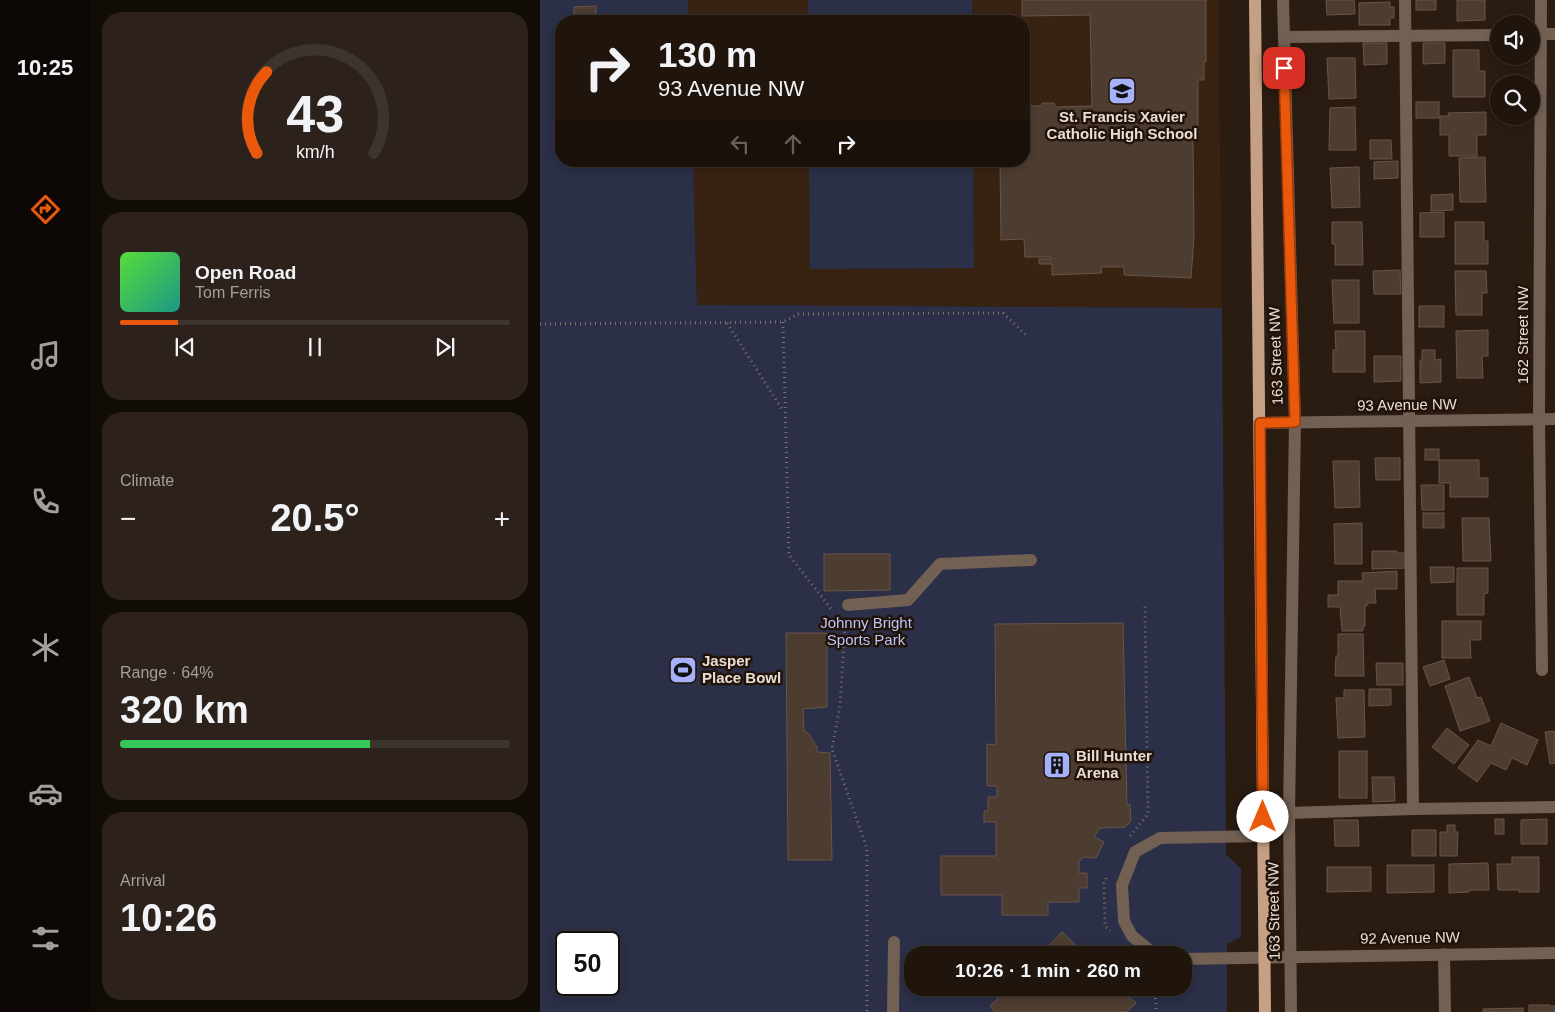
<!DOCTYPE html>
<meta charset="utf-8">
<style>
:root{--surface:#20150d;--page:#2d221b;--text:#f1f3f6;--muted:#a29f9d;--line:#3d342e;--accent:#ea580c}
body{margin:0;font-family:Arial,sans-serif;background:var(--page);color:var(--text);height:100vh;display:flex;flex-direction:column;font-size:19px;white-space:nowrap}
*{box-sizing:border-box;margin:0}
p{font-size:16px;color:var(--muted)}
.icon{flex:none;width:28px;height:28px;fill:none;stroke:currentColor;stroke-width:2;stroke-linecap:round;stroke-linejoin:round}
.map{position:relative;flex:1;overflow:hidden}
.drawer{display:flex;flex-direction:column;gap:12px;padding:12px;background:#120c07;width:450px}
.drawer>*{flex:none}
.guide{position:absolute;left:15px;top:15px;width:475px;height:152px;border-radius:20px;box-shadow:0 2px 8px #0003,0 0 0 1px var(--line);background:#20150d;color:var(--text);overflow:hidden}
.buttons{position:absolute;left:950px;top:15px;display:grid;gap:10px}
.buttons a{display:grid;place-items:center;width:50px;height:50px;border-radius:50%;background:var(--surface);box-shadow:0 2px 8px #0003,0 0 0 1px var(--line);font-size:25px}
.speed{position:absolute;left:15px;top:931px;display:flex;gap:10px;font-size:25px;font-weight:700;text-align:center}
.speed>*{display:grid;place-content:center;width:65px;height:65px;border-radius:50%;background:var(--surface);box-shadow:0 2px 8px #0003,0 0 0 1px var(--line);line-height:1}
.speed .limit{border:2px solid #111;border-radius:8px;background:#fff;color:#111}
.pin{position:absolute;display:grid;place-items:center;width:42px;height:42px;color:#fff;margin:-21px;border-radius:10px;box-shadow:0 2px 8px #0006}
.me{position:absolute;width:55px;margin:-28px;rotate:0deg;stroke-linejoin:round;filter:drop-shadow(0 0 4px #0008)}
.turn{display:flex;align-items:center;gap:18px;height:105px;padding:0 20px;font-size:22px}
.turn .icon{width:65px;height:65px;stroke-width:2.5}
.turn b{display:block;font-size:35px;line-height:42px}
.lanes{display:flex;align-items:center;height:48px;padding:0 20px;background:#0003;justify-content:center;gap:25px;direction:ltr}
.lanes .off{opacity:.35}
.big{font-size:38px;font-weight:700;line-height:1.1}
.drawer .widget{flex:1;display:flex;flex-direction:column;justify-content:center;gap:8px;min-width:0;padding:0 18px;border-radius:20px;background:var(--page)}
.drawer .dial{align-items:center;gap:0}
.dial svg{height:130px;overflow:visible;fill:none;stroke:var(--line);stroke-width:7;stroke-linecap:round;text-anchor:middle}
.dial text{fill:var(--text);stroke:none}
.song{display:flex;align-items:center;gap:15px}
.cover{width:60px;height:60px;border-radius:8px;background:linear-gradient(135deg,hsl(110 70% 55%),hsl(170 70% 35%))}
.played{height:5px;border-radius:2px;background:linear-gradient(90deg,var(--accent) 15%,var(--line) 15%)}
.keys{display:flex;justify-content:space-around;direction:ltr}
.heat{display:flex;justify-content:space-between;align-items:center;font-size:28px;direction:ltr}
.charge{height:8px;border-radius:4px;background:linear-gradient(90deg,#34c759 64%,var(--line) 0)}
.trip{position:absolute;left:364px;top:946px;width:288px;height:50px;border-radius:20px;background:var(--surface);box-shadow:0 2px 8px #0003,0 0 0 1px var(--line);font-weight:700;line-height:50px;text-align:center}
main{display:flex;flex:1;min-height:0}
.dock{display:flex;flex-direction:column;width:90px;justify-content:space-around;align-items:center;background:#0d0805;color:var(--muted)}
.dock .icon{width:35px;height:35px}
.dock .selected{color:var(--accent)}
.dock b{font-size:22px;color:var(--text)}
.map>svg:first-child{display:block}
</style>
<main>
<nav class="dock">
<b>10:25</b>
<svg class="icon selected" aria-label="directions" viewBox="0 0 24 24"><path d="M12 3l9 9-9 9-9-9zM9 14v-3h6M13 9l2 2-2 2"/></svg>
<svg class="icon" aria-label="music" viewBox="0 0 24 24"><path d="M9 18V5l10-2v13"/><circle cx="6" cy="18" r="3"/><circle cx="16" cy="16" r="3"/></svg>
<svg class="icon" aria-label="phone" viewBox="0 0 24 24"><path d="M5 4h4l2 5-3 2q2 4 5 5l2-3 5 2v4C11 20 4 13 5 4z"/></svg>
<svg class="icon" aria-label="climate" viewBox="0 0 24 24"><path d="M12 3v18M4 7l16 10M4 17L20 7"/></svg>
<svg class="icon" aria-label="car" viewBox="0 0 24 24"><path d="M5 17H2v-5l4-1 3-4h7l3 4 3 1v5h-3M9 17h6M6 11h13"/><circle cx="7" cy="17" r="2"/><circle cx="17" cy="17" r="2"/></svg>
<svg class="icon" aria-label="filters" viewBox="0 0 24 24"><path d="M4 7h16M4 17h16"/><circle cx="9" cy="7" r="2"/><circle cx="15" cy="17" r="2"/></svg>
</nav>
<section class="drawer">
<div class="widget dial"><svg viewBox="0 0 100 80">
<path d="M14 69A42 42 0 1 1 86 69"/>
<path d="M14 69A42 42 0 0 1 20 19" stroke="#ea580c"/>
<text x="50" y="56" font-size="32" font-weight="700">43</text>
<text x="50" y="72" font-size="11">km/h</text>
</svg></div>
<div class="widget">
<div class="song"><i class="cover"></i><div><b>Open Road</b><p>Tom Ferris</p></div></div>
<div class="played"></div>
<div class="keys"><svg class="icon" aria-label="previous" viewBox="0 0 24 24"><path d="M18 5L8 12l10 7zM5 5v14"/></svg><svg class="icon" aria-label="pause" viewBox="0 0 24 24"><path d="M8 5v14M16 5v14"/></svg><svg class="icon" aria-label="next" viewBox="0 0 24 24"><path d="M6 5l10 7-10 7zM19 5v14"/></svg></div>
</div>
<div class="widget"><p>Climate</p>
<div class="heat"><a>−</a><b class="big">20.5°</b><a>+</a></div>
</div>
<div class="widget"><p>Range · 64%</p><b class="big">320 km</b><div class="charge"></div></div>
<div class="widget"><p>Arrival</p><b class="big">10:26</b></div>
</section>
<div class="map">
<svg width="1015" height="1012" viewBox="0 0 1015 1012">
<rect width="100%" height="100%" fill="#2b1c11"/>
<path fill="#382313" d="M148 0H678L682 308 157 305 153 161H484V21H148Z"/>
<g fill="#2b2f47" fill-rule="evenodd">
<path d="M0 0H148V21H21V161H153L157 305 682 308 686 854 701 869V937L687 944V1012H0ZM26 942H69V985H26ZM372 955H642V988H372Z"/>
<rect x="268" y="0" width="164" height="21"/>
<path d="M269 161H433L434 268 270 269Z"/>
</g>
<g fill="#4d3c30" stroke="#685548">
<path d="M482 0H666V62H664V80H658V140L653 139 654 237 651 278 584 275V267H561L562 273 512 275V264H499V259H511V257H485L484 239 461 240 460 161H484V106H502V103H514L515 107 552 106 550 15 482 16Z"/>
<path d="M786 0H814L815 14 787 15Z"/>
<rect x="876" y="0" width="20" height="10"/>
<path d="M917 0H945V20L917 21Z"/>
<path d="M850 2V7H854V18H850V25H819V3Z"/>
<path d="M56 6V21H34V7Z"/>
<path d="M823 43H847V64L824 65Z"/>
<path d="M883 43H905V63L883 64Z"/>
<path d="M913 50H939V71H945V97H913Z"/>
<path d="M787 58H815L816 98 789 99Z"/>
<rect x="876" y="102" width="23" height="16"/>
<path d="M815 107 816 150H789L790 108Z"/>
<path d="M946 112V135H937V156H909V135H900V116H909L908 113Z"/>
<path d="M830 140H851L852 159H830Z"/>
<path d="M945 157 946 202H920L919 158Z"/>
<path d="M858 161V178L834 179V162Z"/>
<path d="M819 167 820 207 792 208 790 168Z"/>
<path d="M913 194V210L891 211V195Z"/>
<path d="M904 212V237H880V213Z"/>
<path d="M792 222H822L823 265H795V244H792Z"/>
<path d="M915 222H944V241H948V264H915Z"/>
<path d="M860 270 861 294H834L833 271Z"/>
<path d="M915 271H946L947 293H942V315H916Z"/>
<path d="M792 280H819V323H794Z"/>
<rect x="879" y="306" width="25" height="21"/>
<path d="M948 330V356H942L943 378H917L916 331Z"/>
<path d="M795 331H825V372H793V350H796Z"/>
<path d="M882 350H895V360L901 359V382L880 383V360H882Z"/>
<path d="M834 356H861V381L834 382Z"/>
<rect x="885" y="449" width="14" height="11"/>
<path d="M835 458H860V480H836Z"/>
<path d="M899 460H939V478H948V497H910V483H899Z"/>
<path d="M793 461H819L820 507 795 508Z"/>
<path d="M881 485H904V510H882Z"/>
<rect x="883" y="513" width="21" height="15"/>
<path d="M922 518H949L951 561H923Z"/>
<path d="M822 523V564H795L794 524Z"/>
<path d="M832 551H857V553H866L867 568 832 569Z"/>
<path d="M284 554H350V590L284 591Z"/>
<path d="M890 567H914V582L891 583Z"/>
<path d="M917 568H948V593L944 594V615H917Z"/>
<path d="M857 571V589H835L836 603H827V606H825V626H823V631H802L800 607H788V595H798V581H823L822 573Z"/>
<path d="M902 621H941V640H930L931 658H902Z"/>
<path d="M583 623 587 805 590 804 591 821 585 827 560 828 554 837 564 842 556 858 543 857 539 862V873H547V888H539V902H508V915H462V895H401V856H456V822H444V811H448V797H457V786H447V744L456 745 455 624Z"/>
<path d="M246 633H287V707L263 709 264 731 268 733 277 747V752L290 753 292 860H248Z"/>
<path d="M798 634H823L824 676H795L796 656H798Z"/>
<path d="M904 660 910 679 890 686 883 667Z"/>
<path d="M836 663H863V685H837Z"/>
<path d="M929 677 937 698 941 697 950 721 920 731 905 686Z"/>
<path d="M829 689H851V705L829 706Z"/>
<path d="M804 690H824L825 737 798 738 796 698H804Z"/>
<path d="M961 723 998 740 987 765 972 758 966 770 951 763 937 782 918 768 938 740 951 746Z"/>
<path d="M907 728 929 745 914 764 892 747Z"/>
<path d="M1015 731V763L1010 764 1005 732Z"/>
<rect x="799" y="751" width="28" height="47"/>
<path d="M832 777H854L855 801 833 802Z"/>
<rect x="955" y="819" width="9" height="15"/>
<path d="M1007 819V844H981V820Z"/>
<path d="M794 820H818L819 846H795Z"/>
<path d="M907 825H915V832H918L917 856H900V832H907Z"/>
<rect x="872" y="830" width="24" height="26"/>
<path d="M972 857H999V892H979V890H958L957 864H972Z"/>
<path d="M948 863 949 890H929V892L909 893V864Z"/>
<path d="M847 865H894V892L847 893Z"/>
<path d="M787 867H831V891L787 892Z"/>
<path d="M522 932 546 955H500Z"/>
<path d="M468 988H579L596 1003 587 1012H455L450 1006Z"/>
<path d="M989 1005H1010V1006H1015V1012H989Z"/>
<path d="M983 1008V1012H943V1009Z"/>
</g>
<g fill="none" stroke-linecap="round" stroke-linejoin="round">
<g stroke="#7f7268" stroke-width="3" stroke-dasharray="1 4" stroke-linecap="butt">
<path d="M243 322 249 555 292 610"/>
<path d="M187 323 243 411"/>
<path d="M0 324 243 322 258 314 463 313 488 337"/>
<path d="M299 619 305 626 300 706 292 749 327 849V1012"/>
<path d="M590 836 608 814 605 605"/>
<path d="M566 878 564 883 565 926 570 931"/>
<path d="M615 988 616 1012"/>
</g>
<g stroke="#726053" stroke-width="12">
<path d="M743 0 755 422 749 813 751 1012"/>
<path d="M1001 0 999 419 1002 670"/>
<path d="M991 34H1015"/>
<path d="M744 37 959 35"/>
<path d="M720 423 1015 419"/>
<path d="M308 605 368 600 400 564 491 560"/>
<path d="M873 809 1015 807"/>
<path d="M749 813 873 809 865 0"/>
<path d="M904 954 905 1012"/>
<path d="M615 955 592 936 584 921 582 885 595 852 620 838 723 836"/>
<path d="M642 959 1015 953"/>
<path d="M353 1012 354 942"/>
</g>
<path stroke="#c5a085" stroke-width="12" d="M715 0 725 1012"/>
</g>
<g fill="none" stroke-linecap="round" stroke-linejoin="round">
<g stroke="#983908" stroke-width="12">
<path id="route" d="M723 817 720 423 755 422 744 68"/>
</g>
<use href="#route" stroke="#ea580c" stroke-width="9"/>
</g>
<defs>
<g id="school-square" transform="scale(1.4375)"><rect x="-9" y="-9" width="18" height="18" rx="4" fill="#a6b1fc" stroke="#221308"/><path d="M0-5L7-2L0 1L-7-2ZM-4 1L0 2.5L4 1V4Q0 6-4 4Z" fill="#111"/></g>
<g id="stadium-square" transform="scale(1.4375)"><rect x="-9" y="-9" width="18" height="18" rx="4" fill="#a6b1fc" stroke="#221308"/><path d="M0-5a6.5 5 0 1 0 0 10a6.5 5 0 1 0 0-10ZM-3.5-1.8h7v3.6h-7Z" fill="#111"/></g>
<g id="building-square" transform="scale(1.4375)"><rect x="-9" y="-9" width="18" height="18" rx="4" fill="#a6b1fc" stroke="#221308"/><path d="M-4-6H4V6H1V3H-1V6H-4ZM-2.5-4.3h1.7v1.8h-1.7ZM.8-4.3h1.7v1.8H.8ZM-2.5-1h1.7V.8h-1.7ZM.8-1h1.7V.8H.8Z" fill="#111"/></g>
</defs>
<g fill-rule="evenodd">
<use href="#school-square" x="582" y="91"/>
<use href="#stadium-square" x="143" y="670"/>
<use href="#building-square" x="517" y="765"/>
</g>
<g text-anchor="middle" stroke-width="5" stroke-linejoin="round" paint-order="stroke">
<g font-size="15" font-weight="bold" fill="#e9ded6" stroke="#221308" text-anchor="start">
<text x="582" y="122" text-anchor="middle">St. Francis Xavier<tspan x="582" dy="17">Catholic High School</tspan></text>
<text x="162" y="666">Jasper<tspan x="162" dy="17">Place Bowl</tspan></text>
<text x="536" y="761">Bill Hunter<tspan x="536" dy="17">Arena</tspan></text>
</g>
<g font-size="15" fill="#e9ded6" stroke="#221308">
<text transform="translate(983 335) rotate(-90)" y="5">162 Street NW</text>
<text transform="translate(736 356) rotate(-92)" y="5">163 Street NW</text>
<text transform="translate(867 405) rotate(-1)" y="5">93 Avenue NW</text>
<text transform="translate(734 911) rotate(-91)" y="5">163 Street NW</text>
<text transform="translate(870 938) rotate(-1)" y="5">92 Avenue NW</text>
</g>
<g font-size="15" fill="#bac4fb" stroke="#221308">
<text x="326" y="628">Johnny Bright<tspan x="326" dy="17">Sports Park</tspan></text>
</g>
</g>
</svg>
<div class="buttons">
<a><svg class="icon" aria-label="sound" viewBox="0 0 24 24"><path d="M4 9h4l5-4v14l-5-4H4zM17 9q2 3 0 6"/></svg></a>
<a><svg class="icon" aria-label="search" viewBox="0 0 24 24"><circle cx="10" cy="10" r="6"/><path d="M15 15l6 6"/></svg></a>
</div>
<div class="speed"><div class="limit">50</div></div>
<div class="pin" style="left:744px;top:68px;background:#d93025"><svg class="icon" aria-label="arrive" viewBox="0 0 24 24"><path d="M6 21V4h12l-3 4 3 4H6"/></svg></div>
<svg class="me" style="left:723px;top:817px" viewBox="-20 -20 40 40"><circle r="19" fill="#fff"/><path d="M0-13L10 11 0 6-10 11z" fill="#ea580c"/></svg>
<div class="trip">10:26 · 1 min · 260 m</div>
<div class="guide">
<div class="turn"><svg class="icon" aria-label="right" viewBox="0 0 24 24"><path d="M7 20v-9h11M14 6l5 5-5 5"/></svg><div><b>130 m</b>93 Avenue NW</div></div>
<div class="lanes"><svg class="icon off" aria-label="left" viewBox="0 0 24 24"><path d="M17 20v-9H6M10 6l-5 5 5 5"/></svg><svg class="icon off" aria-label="ahead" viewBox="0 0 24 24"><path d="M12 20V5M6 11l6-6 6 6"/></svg><svg class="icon" aria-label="right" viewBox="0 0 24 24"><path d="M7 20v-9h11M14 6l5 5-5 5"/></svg></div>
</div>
</div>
</main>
